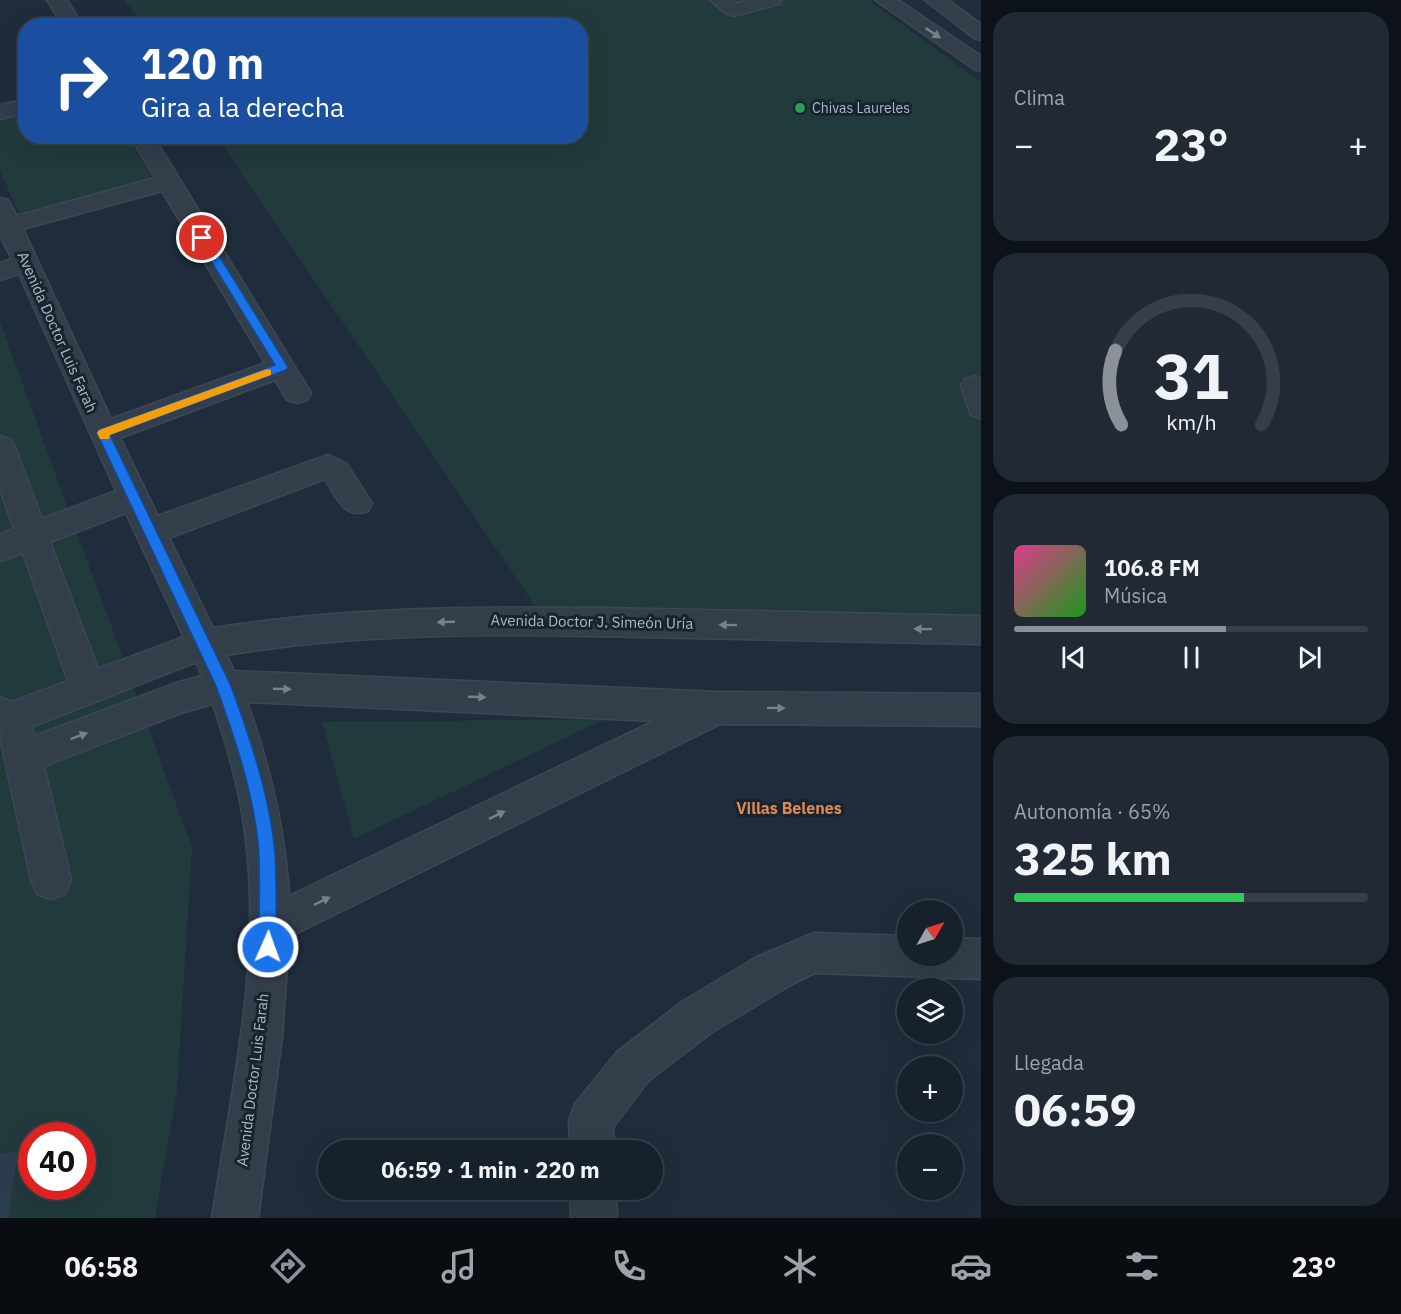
<!DOCTYPE html>
<html lang="es">
<meta charset="utf-8">
<style>
:root{--surface:#17212c;--page:#202934;--text:#f1f3f6;--muted:#9ea3a9;--line:#363e48;--accent:#8c9099}
body{margin:0;font-family:"IBM Plex Sans",sans-serif;background:var(--page);color:var(--text);height:100vh;display:flex;flex-direction:column;font-size:22px;white-space:nowrap}
*{box-sizing:border-box;margin:0}
p{font-size:20px;color:var(--muted)}
.icon{flex:none;width:33px;height:33px;fill:none;stroke:currentColor;stroke-width:2;stroke-linecap:round;stroke-linejoin:round}
.map{position:relative;flex:1;overflow:hidden}
.drawer{display:flex;flex-direction:column;gap:12px;padding:12px;background:#0d1218;width:420px}
.drawer>*{flex:none}
.top-card{position:absolute;left:18px;top:18px;width:570px;height:126px;border-radius:24px;box-shadow:0 6px 24px #0002,0 0 0 2px var(--line);background:#1a4fa0;color:#fff;overflow:hidden}
.needle{width:39px;rotate:51deg}
.fabs{position:absolute;left:897px;top:900px;display:grid;gap:12px}
.fabs a{display:grid;place-items:center;width:66px;height:66px;border-radius:50%;background:var(--surface);box-shadow:0 6px 24px #0002,0 0 0 2px var(--line);font-size:30px}
.speed{position:absolute;left:18px;top:1122px;display:flex;gap:12px;font-size:30px;font-weight:700;text-align:center}
.speed>*{display:grid;place-content:center;width:78px;height:78px;border-radius:50%;background:var(--surface);box-shadow:0 6px 24px #0002,0 0 0 2px var(--line);line-height:1}
.speed .limit{border:9px solid #d22;background:#fff;color:#111}
.pin{position:absolute;display:grid;place-items:center;width:51px;height:51px;color:#fff;margin:-26px;border:3px solid #fff;border-radius:50%;box-shadow:0 2px 6px #0007}
.me{position:absolute;width:66px;margin:-33px;rotate:2deg;stroke-linejoin:round;filter:drop-shadow(0 0 4px #0008)}
.turn{display:flex;align-items:center;gap:21px;height:126px;padding:0 24px;font-size:27px}
.turn .icon{width:78px;height:78px;stroke-width:2.5}
.turn b{display:block;font-size:42px;line-height:51px}
.big{font-size:45px;font-weight:700;line-height:1.1}
.drawer .tile{flex:1;display:flex;flex-direction:column;justify-content:center;gap:9px;min-width:0;padding:0 21px;border-radius:24px;background:var(--page)}
.drawer .dial{align-items:center;gap:0}
.dial svg{height:156px;overflow:visible;fill:none;stroke:var(--line);stroke-width:7;stroke-linecap:round;text-anchor:middle}
.dial text{fill:var(--text);stroke:none}
.song{display:flex;align-items:center;gap:18px}
.cover{width:72px;height:72px;border-radius:9px;background:linear-gradient(135deg,hsl(330 70% 55%),hsl(120 70% 35%))}
.played{height:6px;border-radius:3px;background:linear-gradient(90deg,var(--accent) 60%,var(--line) 60%)}
.keys{display:flex;justify-content:space-around;direction:ltr}
.heat{display:flex;justify-content:space-between;align-items:center;font-size:33px;direction:ltr}
.charge{height:9px;border-radius:4px;background:linear-gradient(90deg,#34c759 65%,var(--line) 0)}
.trip{position:absolute;left:318px;top:1140px;width:345px;height:60px;border-radius:30px;background:var(--surface);box-shadow:0 6px 24px #0002,0 0 0 2px var(--line);font-weight:700;line-height:60px;text-align:center}
.dock{display:flex;height:96px;justify-content:space-around;align-items:center;background:#090d12;color:var(--muted)}
.dock .icon{width:42px;height:42px}
.dock .on{color:var(--accent)}
.dock b{font-size:27px;color:var(--text)}
main{display:flex;flex:1;min-height:0}
.map>svg:first-child{display:block}
</style>
<main>
<div class="map">
<svg width="981" height="1218" viewBox="0 0 981 1218">
<rect width="100%" height="100%" fill="#1f2c3b"/>
<g fill="#213a3c" fill-rule="evenodd">
<path d="M125 0H869L981 82V619L537 609 217 137 580 136V26L142 25Z"/>
<path d="M25 112 26 136 127 137 154 181 22 220 0 171V118Z"/>
<path d="M0 322 192 847 177 1091 155 1218H0ZM32 1136H82V1186H32Z"/>
<path d="M605 719 354 839 322 722Z"/>
</g>
<path fill="#2d3d50" d="M18 1152 8 1218H0V1153Z"/>
<g fill="none" stroke-linecap="round" stroke-linejoin="round">
<g stroke="#3c4755" stroke-width="3">
<g id="minor">
<path d="M47 0H67L83 26H63Z"/>
<path d="M710 0H733L737 3 749 0H782L779 4 734 16 727 14Z"/>
<path d="M875 0H898L981 56V71L974 69Z"/>
<path d="M925 0H948L981 24V40L974 38Z"/>
<path d="M26 99V112L0 119V105Z"/>
<path d="M130 136H153L311 393 307 400 297 403 287 400 275 380 120 438 158 516 328 455 346 463 372 503 368 511C343 520 337 497 325 479L169 538 213 628C359 605 506 606 653 609 763 611 872 614 981 616V644C867 642 753 639 640 637 502 634 363 632 226 655L234 671 718 692 981 694V726L720 724 289 937 282 1037 258 1218H212C231 1092 263 960 245 833 240 789 227 746 213 704L181 713 44 766 71 880 65 894 51 899 37 894 31 880 0 737 3 731 0 729V697L12 702 68 681 23 553 0 561V535L14 529 0 489V436L10 439 15 447 42 519 116 491 19 274 0 280V263L12 259 0 236V198L8 200 17 216 155 178ZM162 191 265 363 111 419 23 229ZM126 513 184 637 98 669 50 542ZM196 662 202 676 179 682 35 736 31 727ZM247 702 654 721 289 896C285 828 270 766 247 702Z"/>
<path d="M975 376 981 378V418L971 415 961 386 965 379Z"/>
<path d="M814 933 908 936V956H952V938L981 939V979L815 973 787 987 712 1032 648 1081 613 1127 614 1150H570L569 1120 575 1104 618 1051 682 1002 757 957Z"/>
<path d="M570 1190H616L617 1218H571Z"/>
</g>
</g>
<use href="#minor" fill="#333e4b" fill-rule="evenodd"/>
</g>
<defs><path id="oneway-solid" d="M-6-.8H1V-3.2L6.5 0L1 3.2V.8H-6Z" transform="scale(1.5)"/></defs>
<g fill="#768190">
<use href="#oneway-solid" transform="translate(933 33) rotate(34)"/>
<use href="#oneway-solid" transform="translate(446 622) rotate(178)"/>
<use href="#oneway-solid" transform="translate(728 625) rotate(-179)"/>
<use href="#oneway-solid" transform="translate(923 629) rotate(-179)"/>
<use href="#oneway-solid" transform="translate(282 689) rotate(2)"/>
<use href="#oneway-solid" transform="translate(477 697) rotate(2)"/>
<use href="#oneway-solid" transform="translate(776 708) rotate(1)"/>
<use href="#oneway-solid" transform="translate(79 736) rotate(-21)"/>
<use href="#oneway-solid" transform="translate(497 815) rotate(-26)"/>
<use href="#oneway-solid" transform="translate(322 901) rotate(-26)"/>
</g>
<path fill="#1a73e8" stroke="#114b97" stroke-width="1.5" d="M202 234 208 238 288 367 286 370 110 435 231 686C250 738 271 800 275 855 277 885 276 916 276 947L274 953 268 955 262 953 259 947C259 916 260 885 259 855 256 800 235 738 216 686L97 433 99 430 275 365 197 238Z"/>
<path fill="#f59e0b" d="M267 369 271 370V375L110 435 109 439H100L97 433 99 430Z"/>
<circle fill="#2e9e5b" stroke="#182330" stroke-width="2" cx="800" cy="108" r="6"/>
<g text-anchor="middle" stroke-width="6" stroke-linejoin="round" paint-order="stroke">
<g font-size="14" fill="#adb8c8" stroke="#182330" text-anchor="start">
<text x="812" y="113">Chivas Laureles</text>
</g>
<g font-size="15" fill="#adb8c8" stroke="#182330">
<text transform="translate(57 332) rotate(66)" y="5">Avenida Doctor Luis Farah</text>
<text transform="translate(592 622) rotate(1)" y="5">Avenida Doctor J. Simeón Uría</text>
<text transform="translate(253 1080) rotate(-83)" y="5">Avenida Doctor Luis Farah</text>
</g>
<g font-size="16" font-weight="bold" fill="#df8951" stroke="#182330">
<text x="789" y="814">Villas Belenes</text>
</g>
</g>
</svg>
<div class="fabs">
<a><svg class="needle" viewBox="-14 -14 28 28"><path d="M0-13l5 13h-10z" fill="#e53935"/><path d="M0 13l5-13h-10z" fill="#9ea3a9"/></svg></a>
<a><svg class="icon" aria-label="layers" viewBox="0 0 24 24"><path d="M12 4l9 5-9 5-9-5zM3 14l9 5 9-5"/></svg></a>
<a>+</a>
<a>−</a>
</div>
<div class="speed"><div class="limit">40</div></div>
<div class="pin" style="left:202px;top:238px;background:#d93025"><svg class="icon" aria-label="arrive" viewBox="0 0 24 24"><path d="M6 21V4h12l-3 4 3 4H6"/></svg></div>
<svg class="me" style="left:268px;top:947px" viewBox="-20 -20 40 40"><circle r="17" fill="#1a73e8" stroke="#fff" stroke-width="3"/><path d="M0-11L8 9 0 5-8 9z" fill="#fff"/></svg>
<div class="trip">06:59 · 1 min · 220 m</div>
<div class="top-card">
<div class="turn"><svg class="icon" aria-label="right" viewBox="0 0 24 24"><path d="M7 20v-9h11M14 6l5 5-5 5"/></svg><div><b>120 m</b>Gira a la derecha</div></div>
</div>
</div>
<section class="drawer">
<div class="tile"><p>Clima</p>
<div class="heat"><a>−</a><b class="big">23°</b><a>+</a></div>
</div>
<div class="tile dial"><svg viewBox="0 0 100 80">
<path d="M14 69A42 42 0 1 1 86 69"/>
<path d="M14 69A42 42 0 0 1 11 31" stroke="#8c9099"/>
<text x="50" y="56" font-size="32" font-weight="700">31</text>
<text x="50" y="72" font-size="11">km/h</text>
</svg></div>
<div class="tile">
<div class="song"><i class="cover"></i><div><b>106.8 FM</b><p>Música</p></div></div>
<div class="played"></div>
<div class="keys"><svg class="icon" aria-label="previous" viewBox="0 0 24 24"><path d="M18 5L8 12l10 7zM5 5v14"/></svg><svg class="icon" aria-label="pause" viewBox="0 0 24 24"><path d="M8 5v14M16 5v14"/></svg><svg class="icon" aria-label="next" viewBox="0 0 24 24"><path d="M6 5l10 7-10 7zM19 5v14"/></svg></div>
</div>
<div class="tile"><p>Autonomía · 65%</p><b class="big">325 km</b><div class="charge"></div></div>
<div class="tile"><p>Llegada</p><b class="big">06:59</b></div>
</section>
</main>
<nav class="dock">
<b>06:58</b>
<svg class="icon on" aria-label="directions" viewBox="0 0 24 24"><path d="M12 3l9 9-9 9-9-9zM9 14v-3h6M13 9l2 2-2 2"/></svg>
<svg class="icon" aria-label="music" viewBox="0 0 24 24"><path d="M9 18V5l10-2v13"/><circle cx="6" cy="18" r="3"/><circle cx="16" cy="16" r="3"/></svg>
<svg class="icon" aria-label="phone" viewBox="0 0 24 24"><path d="M5 4h4l2 5-3 2q2 4 5 5l2-3 5 2v4C11 20 4 13 5 4z"/></svg>
<svg class="icon" aria-label="climate" viewBox="0 0 24 24"><path d="M12 3v18M4 7l16 10M4 17L20 7"/></svg>
<svg class="icon" aria-label="car" viewBox="0 0 24 24"><path d="M5 17H2v-5l4-1 3-4h7l3 4 3 1v5h-3M9 17h6M6 11h13"/><circle cx="7" cy="17" r="2"/><circle cx="17" cy="17" r="2"/></svg>
<svg class="icon" aria-label="filters" viewBox="0 0 24 24"><path d="M4 7h16M4 17h16"/><circle cx="9" cy="7" r="2"/><circle cx="15" cy="17" r="2"/></svg>
<b>23°</b>
</nav>
